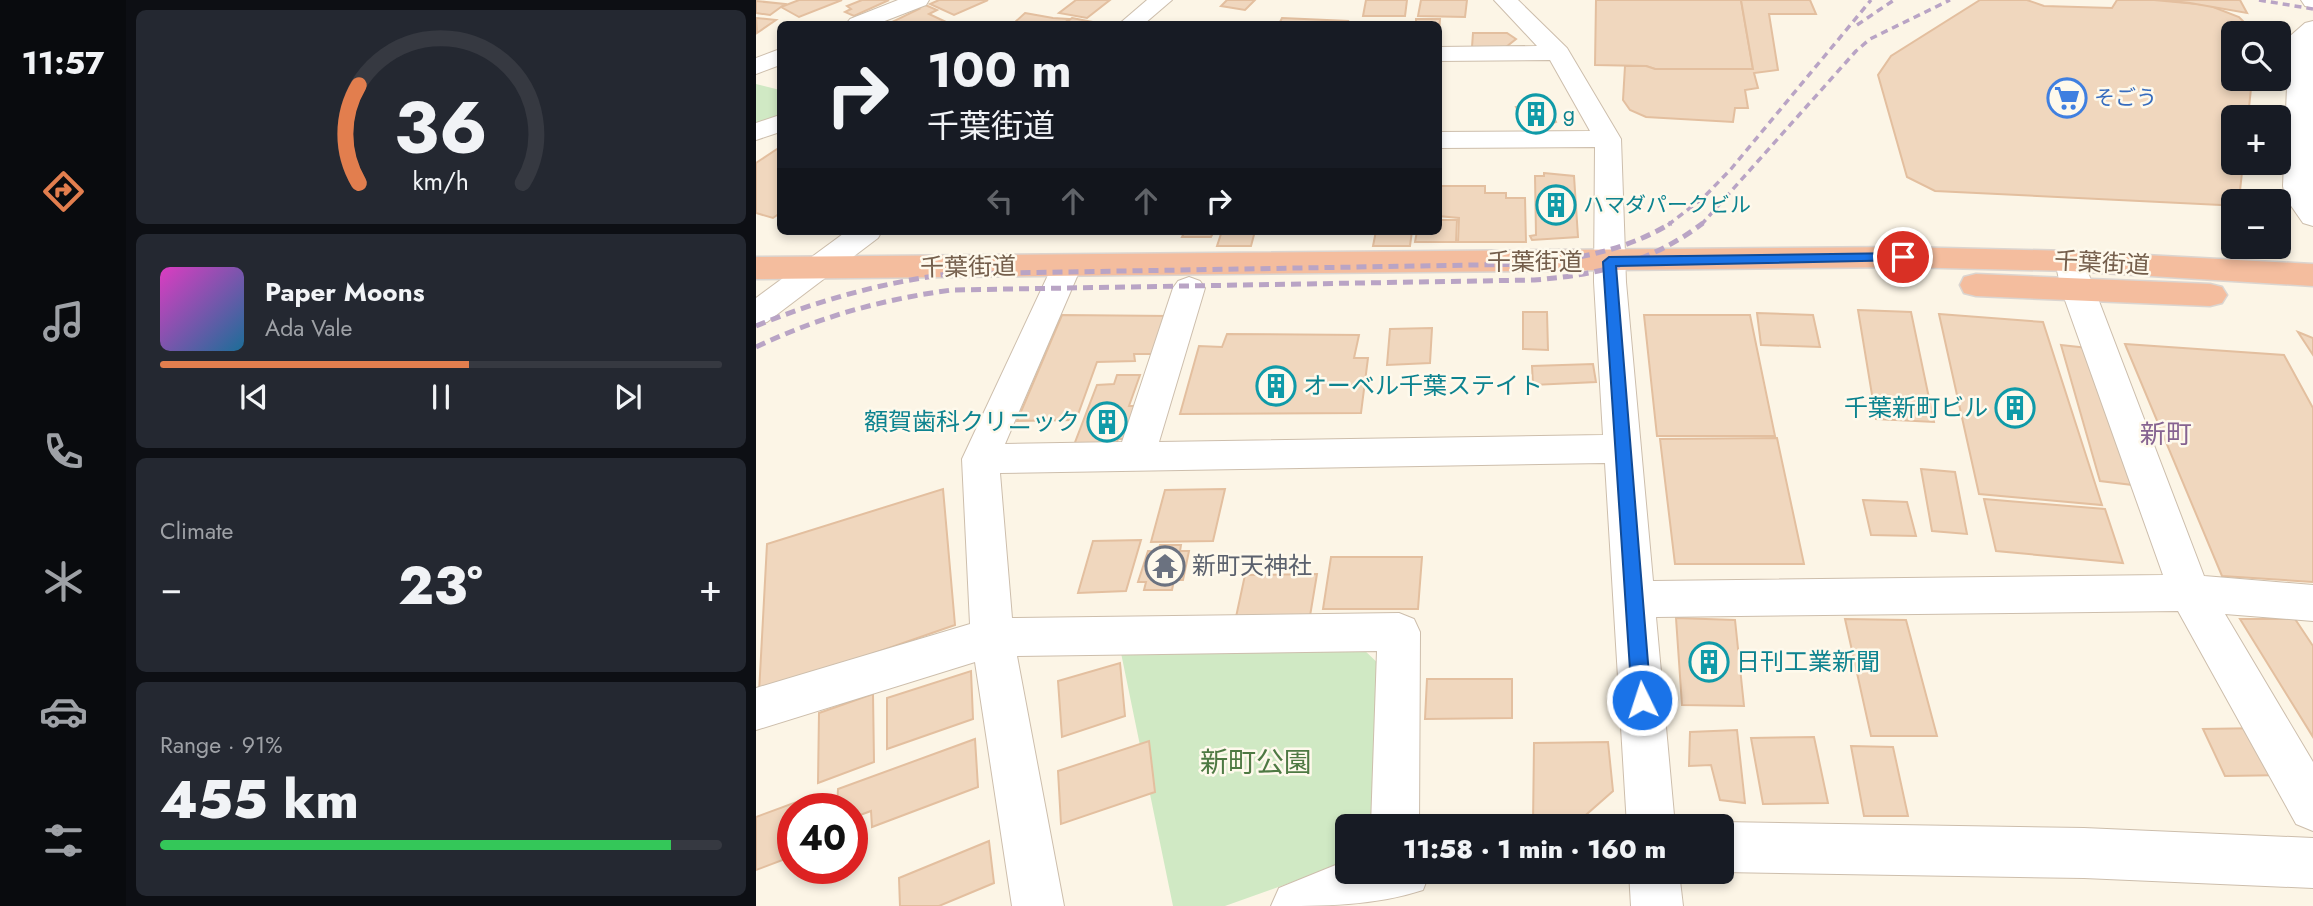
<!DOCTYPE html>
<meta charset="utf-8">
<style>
:root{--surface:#171b24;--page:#242831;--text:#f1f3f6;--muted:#9ea1a6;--line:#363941;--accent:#e27e4e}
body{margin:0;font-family:Jost,"Noto Sans JP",sans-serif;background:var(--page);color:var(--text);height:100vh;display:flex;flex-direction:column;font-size:26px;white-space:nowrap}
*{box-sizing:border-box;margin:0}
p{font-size:23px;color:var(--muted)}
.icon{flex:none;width:38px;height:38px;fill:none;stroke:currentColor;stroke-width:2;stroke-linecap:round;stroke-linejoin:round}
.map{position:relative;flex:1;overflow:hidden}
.drawer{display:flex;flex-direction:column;gap:10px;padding:10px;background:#0d0f14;width:630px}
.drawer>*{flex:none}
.top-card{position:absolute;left:21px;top:21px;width:665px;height:214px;border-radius:10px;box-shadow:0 4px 10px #0003;background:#171b24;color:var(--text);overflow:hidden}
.controls{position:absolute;left:1465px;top:21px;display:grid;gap:14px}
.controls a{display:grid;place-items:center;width:70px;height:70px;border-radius:10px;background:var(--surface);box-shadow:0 4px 10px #0003;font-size:35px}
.speed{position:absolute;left:21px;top:793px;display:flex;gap:14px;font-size:35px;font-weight:700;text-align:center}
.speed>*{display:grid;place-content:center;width:91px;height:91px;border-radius:50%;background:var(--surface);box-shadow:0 4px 10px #0003;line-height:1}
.speed .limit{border:10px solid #d22;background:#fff;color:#111}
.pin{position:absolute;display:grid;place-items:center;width:60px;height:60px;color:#fff;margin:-30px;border:4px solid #fff;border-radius:50%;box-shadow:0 2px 7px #0007}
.me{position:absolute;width:77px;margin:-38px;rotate:356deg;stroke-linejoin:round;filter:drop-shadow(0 0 5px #0008)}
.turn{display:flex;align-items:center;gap:24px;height:147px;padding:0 35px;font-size:32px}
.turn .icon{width:91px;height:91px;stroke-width:2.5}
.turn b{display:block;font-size:49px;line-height:60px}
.lanes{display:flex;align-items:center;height:66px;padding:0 35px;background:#0003;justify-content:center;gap:35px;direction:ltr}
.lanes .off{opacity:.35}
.big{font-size:52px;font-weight:800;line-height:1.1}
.drawer .widget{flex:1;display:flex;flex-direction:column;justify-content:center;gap:10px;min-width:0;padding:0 24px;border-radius:10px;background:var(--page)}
.drawer .dial{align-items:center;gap:0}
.dial svg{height:182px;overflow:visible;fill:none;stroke:var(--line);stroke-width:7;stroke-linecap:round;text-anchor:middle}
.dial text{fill:var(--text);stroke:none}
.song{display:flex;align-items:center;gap:21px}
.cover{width:84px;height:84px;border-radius:10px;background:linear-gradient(135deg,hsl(310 70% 55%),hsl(200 70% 35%))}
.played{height:7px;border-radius:4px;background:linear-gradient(90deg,var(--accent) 55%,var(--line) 55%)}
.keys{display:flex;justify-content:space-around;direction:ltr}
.heat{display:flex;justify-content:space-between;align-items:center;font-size:38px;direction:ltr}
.charge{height:10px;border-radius:5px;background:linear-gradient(90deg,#34c759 91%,var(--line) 0)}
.trip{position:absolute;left:579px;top:814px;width:399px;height:70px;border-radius:10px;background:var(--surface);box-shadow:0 4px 10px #0003;font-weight:800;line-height:70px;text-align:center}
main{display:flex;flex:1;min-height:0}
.menu{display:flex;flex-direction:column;width:126px;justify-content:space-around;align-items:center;background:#090b0e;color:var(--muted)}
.menu .icon{width:49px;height:49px}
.menu .active{color:var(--accent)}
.menu b{font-size:32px;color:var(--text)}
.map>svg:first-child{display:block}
</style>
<main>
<nav class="menu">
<b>11:57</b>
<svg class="icon active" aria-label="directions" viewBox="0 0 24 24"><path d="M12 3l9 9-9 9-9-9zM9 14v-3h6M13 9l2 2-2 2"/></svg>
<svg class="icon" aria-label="music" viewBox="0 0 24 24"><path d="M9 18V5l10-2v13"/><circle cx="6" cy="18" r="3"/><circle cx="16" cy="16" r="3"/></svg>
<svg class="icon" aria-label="phone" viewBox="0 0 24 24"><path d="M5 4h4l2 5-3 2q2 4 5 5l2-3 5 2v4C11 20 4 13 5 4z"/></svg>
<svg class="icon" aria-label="climate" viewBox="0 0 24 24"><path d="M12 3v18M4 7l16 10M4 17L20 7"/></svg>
<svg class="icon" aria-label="car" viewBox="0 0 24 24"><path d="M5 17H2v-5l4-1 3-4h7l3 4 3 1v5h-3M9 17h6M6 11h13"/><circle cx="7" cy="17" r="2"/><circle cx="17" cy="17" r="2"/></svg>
<svg class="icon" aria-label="filters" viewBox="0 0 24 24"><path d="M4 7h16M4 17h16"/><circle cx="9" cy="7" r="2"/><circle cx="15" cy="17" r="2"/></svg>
</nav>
<section class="drawer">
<div class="widget dial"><svg viewBox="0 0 100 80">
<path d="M14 69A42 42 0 1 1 86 69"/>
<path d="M14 69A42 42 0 0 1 14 26" stroke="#e27e4e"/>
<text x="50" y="56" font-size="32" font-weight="700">36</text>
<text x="50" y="72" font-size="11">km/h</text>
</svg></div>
<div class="widget">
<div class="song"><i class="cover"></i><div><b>Paper Moons</b><p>Ada Vale</p></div></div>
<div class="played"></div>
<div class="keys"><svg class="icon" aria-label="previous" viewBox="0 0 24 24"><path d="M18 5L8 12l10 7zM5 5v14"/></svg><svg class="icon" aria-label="pause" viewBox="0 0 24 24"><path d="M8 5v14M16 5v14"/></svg><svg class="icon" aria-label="next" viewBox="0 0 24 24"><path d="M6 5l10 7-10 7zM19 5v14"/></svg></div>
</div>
<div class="widget"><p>Climate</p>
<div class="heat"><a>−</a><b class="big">23°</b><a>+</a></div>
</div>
<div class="widget"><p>Range · 91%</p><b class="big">455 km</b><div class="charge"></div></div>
</section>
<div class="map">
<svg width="1557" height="906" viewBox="0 0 1557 906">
<rect width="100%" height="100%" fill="#fcf5e6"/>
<g fill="#d0e9c4">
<path d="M0 84 24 90V119L0 128Z"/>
<path d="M606 648 626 667 620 809 609 826H592L591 853 584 865 469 906H417L365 653Z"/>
</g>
<g fill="#f0d7be" stroke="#e3bf9f" stroke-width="2">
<path d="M43 0H86L43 17 25 7Z"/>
<path d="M106 0H133L98 16 89 12 95 9 91 6Z"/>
<path d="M183 0H232L198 15 174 4Z"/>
<path d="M320 0H354L331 18 303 13Z"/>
<path d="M471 0H499L489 10 465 6Z"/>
<path d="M610 0H651L649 16H607Z"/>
<path d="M665 0H711L709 17 662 16Z"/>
<path d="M840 0H985L997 69H899L890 66 839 65Z"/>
<path d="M985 0H1054L1060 14H1013L1022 70 998 73 1002 88 989 90 992 108H979L977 122 890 117 874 110 867 100 869 66H890L899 69H997Z"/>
<path d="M1224 0H1271L1288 6 1356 8 1361 0H1398L1452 5 1483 17 1499 33H1477V79H1496L1492 117H1477V163H1487L1483 200 1465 205 1179 191 1151 177 1122 75 1135 56Z"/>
<path d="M1407 0H1484L1491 13 1434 3Z"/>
<path d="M0 1 29 4 14 15 0 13Z"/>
<path d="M167 4 181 10 173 14 190 22 143 24 138 21 163 9 160 8Z"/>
<path d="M269 13 297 18 314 19 306 24H257Z"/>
<path d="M0 18 20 20 1 33Z"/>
<path d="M316 18 337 22 334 24H308Z"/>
<path d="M526 18 592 21 591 24H523Z"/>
<path d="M660 19H684L683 35 682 24H660Z"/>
<path d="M717 33H751L760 39 750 47H716Z"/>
<path d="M790 102 800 122 773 132 760 107Z"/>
<path d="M24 147V213L17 218 0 213V163Z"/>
<path d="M788 173 818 176 822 237 776 240 774 236 780 235 779 176H788Z"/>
<path d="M682 186H729V193H750V198H769L770 242H702L703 218 682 216Z"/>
<path d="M682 220H701L700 242H659L661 231H682Z"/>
<path d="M286 231H326L324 234H284Z"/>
<path d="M429 231H458L455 237H426Z"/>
<path d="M466 231H499L495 246H461Z"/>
<path d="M620 231H656L654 246H617Z"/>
<path d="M1102 310 1155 312 1178 422 1120 419Z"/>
<path d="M767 312H791L792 350 767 349Z"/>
<path d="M1001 313 1057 315 1064 347 1005 345Z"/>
<path d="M1183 314 1287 322 1346 505 1223 494Z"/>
<path d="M306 315 414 316 401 354H378L379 361 341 362 320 420 261 421Z"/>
<path d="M888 315H994L1019 436H901Z"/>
<path d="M676 328 674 363 631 365 634 329Z"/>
<path d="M1542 332 1557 338V355Z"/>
<path d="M471 334 603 335 598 358H612L605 413 424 414 443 346 466 347Z"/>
<path d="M1369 344 1528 355 1557 408V582L1466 576Z"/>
<path d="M1305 345 1341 349 1385 486 1344 481Z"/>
<path d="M837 364 840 382 777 385 776 366Z"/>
<path d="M361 375H384L373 406H381L370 439H362L360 445H318L341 385 358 384Z"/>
<path d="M1021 438 1048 564H919L904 439Z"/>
<path d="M1165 469 1199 472 1211 534 1176 531Z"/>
<path d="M187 489 199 625 3 693 11 544Z"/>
<path d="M469 489 457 541 395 542 409 490Z"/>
<path d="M1228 499 1349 509 1367 563 1240 551Z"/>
<path d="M1107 500 1151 502 1160 536 1115 535Z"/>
<path d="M385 540 370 591 322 593 337 541Z"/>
<path d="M404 545H425L424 551H433L427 580H418L416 590H388L390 582H382L392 551H402Z"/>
<path d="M575 557H666L662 609H567Z"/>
<path d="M561 574 554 616 480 617 489 575Z"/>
<path d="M920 618 979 620 988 706 926 705Z"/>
<path d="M1089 619 1150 620 1181 736H1115Z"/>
<path d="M1484 619H1539L1557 646V737Z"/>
<path d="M364 663 369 716 306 737 302 681Z"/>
<path d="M215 671 217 719 131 749V698Z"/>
<path d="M671 679H756V718L669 719Z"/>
<path d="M117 694 118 762 62 783 63 713Z"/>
<path d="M1508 728 1532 775 1469 776 1447 729Z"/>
<path d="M981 730 989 803 964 800 955 765 933 766 934 732Z"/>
<path d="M1058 737 1072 803 1007 804 995 738Z"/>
<path d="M219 739 222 787 116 827 115 811 96 818V808H81L82 789Z"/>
<path d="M393 741 399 792 305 824 302 771Z"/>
<path d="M852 742 857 791 823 821 777 826 778 743Z"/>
<path d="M1095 746 1137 747 1152 816H1108Z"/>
<path d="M57 796V808H37V856L0 870V817Z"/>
<path d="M233 841 238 883 183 906H144L143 878Z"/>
</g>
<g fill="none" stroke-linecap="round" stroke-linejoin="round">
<g stroke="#cdbeac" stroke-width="2">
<g id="minor">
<path d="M142 0H173L170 5 121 24H90L94 19Z"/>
<path d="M391 0H416L388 24H363Z"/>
<path d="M738 0H762L811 48 865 139 870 282 897 581 1407 575 1305 289 1299 261 1303 254 1314 251 1325 254 1448 576 1557 585V621L1469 614 1557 762V831L1540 824 1422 611 900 617 919 826H871L849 463 244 473 256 618 643 613 658 619 664 632 663 826H615L621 651 261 656 308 906H256L219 662 0 730V688L214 624 206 459 300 258 311 255 322 258 326 265 249 444 366 442 417 288 422 281 433 277 444 281 449 288 403 442 847 435 838 282 839 147 682 148V132L834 131 794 60 682 61V47L781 46Z"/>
<path d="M1545 0H1557V8L1549 6Z"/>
<path d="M1557 21V226L1547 223 1529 197 1527 186 1533 37 1549 23Z"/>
<path d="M24 49V65L0 74V58Z"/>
<path d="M24 115V132L0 140V123Z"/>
<path d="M91 231H126L122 238 11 322 0 325V298Z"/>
<path d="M966 822 1328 828 1557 838V888L1328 878 966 872V826H957Z"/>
<path d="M592 860V872H674L667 890C618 906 568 906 515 906L523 888Z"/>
<path d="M873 872H923L927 906H875Z"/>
</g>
</g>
<g stroke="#dbd5d0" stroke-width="3">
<g id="highway">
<path d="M1147 247 1314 251 1557 264V286L1314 271 1147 267 0 279V257Z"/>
<path d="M1220 274 1454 284 1466 287 1471 295 1466 303 1454 306 1220 296 1208 293 1204 285 1208 277Z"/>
</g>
</g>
<use href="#minor" fill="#fff" fill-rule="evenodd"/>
<use href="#highway" fill="#f4bd9e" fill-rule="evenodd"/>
<g stroke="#b9a4c5" stroke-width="3.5" stroke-dasharray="7 5" stroke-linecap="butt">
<path d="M1503 0 1557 9"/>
<path d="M1101 25 1138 0"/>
<path d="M912 225 948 197 975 169 1115 0"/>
<path d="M945 225 1100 51 1114 39 1194 0"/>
</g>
<g stroke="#b9a4c5" stroke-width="5" stroke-dasharray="10 6" stroke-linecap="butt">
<path d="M0 326C63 300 125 283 192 274L778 264C826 258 873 249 915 223"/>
<path d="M0 347C63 317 127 299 196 290L778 280C842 275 896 262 947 223"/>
</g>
</g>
<path fill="#1a73e8" stroke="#114b97" stroke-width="2" d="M1147 253 1154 257 1152 260 860 266 895 700 892 706 886 709 879 706 876 700 847 262 853 257Z"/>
<defs>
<g id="supermarket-ring" transform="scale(2.0125)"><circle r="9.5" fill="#fef9ec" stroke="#3f7fe0" stroke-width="1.5"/><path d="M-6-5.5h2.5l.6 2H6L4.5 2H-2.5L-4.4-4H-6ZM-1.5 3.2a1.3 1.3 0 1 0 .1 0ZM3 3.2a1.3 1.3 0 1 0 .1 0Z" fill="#3f7fe0"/></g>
<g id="building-ring" transform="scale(2.0125)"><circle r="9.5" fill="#fef9ec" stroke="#0f9aa8" stroke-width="1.5"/><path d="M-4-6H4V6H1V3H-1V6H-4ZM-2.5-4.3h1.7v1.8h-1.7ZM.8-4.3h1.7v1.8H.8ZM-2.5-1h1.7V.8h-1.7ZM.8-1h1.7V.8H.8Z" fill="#0f9aa8"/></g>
<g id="temple-ring" transform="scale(2.0125)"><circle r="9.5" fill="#fef9ec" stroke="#6b7280" stroke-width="1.5"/><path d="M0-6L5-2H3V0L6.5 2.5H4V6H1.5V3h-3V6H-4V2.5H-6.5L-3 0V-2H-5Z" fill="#6b7280"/></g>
</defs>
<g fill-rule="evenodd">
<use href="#supermarket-ring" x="1311" y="98"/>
<use href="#building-ring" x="780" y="114"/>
<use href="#building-ring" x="800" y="205"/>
<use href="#building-ring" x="520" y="386"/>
<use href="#building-ring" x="1259" y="408"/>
<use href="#building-ring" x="351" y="422"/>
<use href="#temple-ring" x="409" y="566"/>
<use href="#building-ring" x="953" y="662"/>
</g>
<g text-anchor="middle" stroke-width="5" stroke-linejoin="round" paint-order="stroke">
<g font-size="21" fill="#366cbe" stroke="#fef9ec" text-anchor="start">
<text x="1338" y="105">そごう</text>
</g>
<g font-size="21" fill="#0d838f" stroke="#fef9ec" text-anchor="start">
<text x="807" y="121">g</text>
<text x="827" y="212">ハマダパークビル</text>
</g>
<g font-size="24" fill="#745e4b" stroke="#fef9ec">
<text x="779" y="270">千葉街道</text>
<text transform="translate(1346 263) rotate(3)" y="8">千葉街道</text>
<text transform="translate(212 267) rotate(-1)" y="8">千葉街道</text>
</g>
<g font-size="24" fill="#0d838f" stroke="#fef9ec" text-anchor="start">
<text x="547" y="394">オーベル千葉ステイト</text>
<text x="1232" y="416" text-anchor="end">千葉新町ビル</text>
<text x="324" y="430" text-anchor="end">額賀歯科クリニック</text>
<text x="980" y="670">日刊工業新聞</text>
</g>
<g font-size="24" fill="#5b616d" stroke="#fef9ec" text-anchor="start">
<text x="436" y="574">新町天神社</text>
</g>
<g font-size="26" fill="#866391" stroke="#fef9ec">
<text x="1410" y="443">新町</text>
</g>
<g font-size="28" fill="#4e7943" stroke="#fef9ec">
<text x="500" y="772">新町公園</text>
</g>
</g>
</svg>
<div class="controls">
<a><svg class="icon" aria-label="search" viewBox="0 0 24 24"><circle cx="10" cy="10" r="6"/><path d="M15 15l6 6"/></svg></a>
<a>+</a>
<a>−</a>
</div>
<div class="speed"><div class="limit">40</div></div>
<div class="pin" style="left:1147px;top:257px;background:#d93025"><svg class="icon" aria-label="arrive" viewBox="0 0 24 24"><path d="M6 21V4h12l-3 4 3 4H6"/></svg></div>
<svg class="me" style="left:886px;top:700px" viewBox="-20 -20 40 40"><circle r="17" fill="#1a73e8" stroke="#fff" stroke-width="3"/><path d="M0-11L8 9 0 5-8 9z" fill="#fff"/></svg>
<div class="trip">11:58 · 1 min · 160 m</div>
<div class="top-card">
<div class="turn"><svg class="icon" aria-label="right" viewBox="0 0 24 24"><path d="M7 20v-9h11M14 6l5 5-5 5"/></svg><div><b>100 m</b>千葉街道</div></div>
<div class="lanes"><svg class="icon off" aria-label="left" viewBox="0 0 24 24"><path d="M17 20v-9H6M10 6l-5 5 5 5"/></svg><svg class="icon off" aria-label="ahead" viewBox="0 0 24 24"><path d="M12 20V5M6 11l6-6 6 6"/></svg><svg class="icon off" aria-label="ahead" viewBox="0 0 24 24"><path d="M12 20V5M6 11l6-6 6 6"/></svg><svg class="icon" aria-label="right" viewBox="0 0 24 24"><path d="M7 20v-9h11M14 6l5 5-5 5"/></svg></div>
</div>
</div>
</main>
